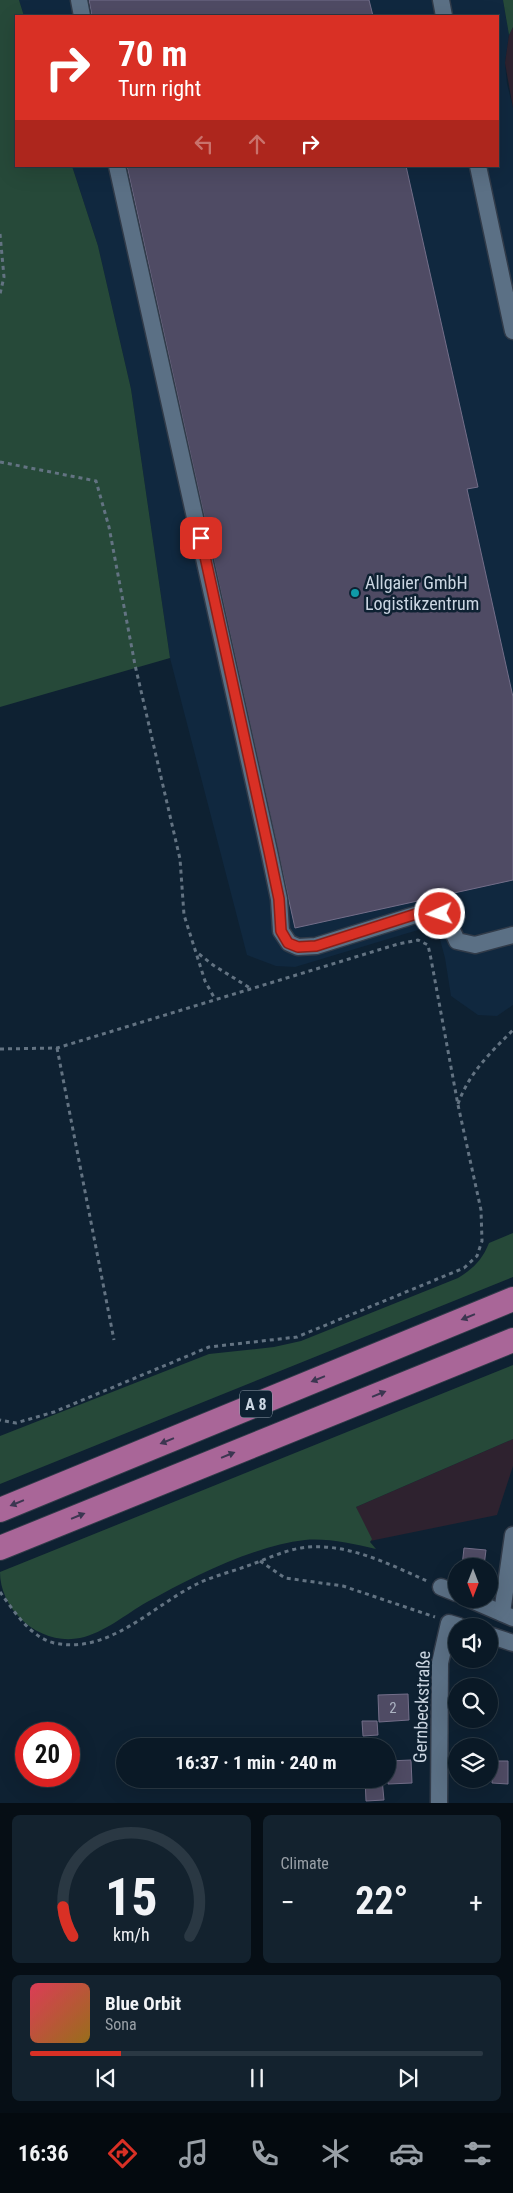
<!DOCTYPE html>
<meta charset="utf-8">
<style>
:root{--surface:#0a1926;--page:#13222e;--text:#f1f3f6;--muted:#99a0a7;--line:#2a3843;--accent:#d93025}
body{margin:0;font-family:"Roboto Condensed",sans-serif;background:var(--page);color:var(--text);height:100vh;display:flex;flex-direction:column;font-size:19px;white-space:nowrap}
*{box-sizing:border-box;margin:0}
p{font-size:16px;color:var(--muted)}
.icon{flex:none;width:28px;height:28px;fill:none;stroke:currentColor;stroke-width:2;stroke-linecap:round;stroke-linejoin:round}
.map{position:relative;height:1803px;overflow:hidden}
.panel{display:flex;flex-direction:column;gap:12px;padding:12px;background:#060e15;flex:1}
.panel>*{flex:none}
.guide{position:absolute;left:15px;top:15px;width:484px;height:152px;border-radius:0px;box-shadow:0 5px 20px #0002,0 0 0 1px var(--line);background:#d93025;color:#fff;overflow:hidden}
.needle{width:32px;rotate:180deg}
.tools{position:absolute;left:448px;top:1558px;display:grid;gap:10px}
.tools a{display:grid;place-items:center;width:50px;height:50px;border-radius:50%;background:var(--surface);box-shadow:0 5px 20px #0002,0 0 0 1px var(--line);font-size:25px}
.speed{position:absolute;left:15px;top:1722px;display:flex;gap:10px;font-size:25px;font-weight:700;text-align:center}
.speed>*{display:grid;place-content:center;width:65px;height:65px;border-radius:50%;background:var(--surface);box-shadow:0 5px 20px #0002,0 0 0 1px var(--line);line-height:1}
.speed .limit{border:8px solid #d22;background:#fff;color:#111}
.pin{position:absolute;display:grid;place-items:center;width:42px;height:42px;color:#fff;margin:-21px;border-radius:10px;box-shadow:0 2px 8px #0006}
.me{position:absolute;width:55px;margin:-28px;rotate:267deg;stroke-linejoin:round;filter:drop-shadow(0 0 4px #0008)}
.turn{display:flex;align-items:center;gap:18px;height:105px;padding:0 20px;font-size:22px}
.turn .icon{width:65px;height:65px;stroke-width:2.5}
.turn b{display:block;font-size:35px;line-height:42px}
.lanes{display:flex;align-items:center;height:48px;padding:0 20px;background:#0003;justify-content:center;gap:25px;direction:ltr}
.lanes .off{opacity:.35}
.big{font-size:38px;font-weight:700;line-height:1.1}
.panel .tile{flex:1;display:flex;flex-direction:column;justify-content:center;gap:8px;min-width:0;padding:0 18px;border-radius:8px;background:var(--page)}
.panel .dial{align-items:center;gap:0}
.dial svg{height:130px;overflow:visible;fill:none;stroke:var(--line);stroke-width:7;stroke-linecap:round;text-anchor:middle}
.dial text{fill:var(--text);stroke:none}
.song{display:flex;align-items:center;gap:15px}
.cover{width:60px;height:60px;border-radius:8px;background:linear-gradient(135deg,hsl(350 70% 55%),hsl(40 70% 35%))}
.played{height:5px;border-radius:2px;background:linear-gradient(90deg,var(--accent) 20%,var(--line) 20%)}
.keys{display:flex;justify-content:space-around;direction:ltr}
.heat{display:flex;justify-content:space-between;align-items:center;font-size:28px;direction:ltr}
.panel .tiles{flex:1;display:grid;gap:12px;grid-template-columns:1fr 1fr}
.tile:last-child{grid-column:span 2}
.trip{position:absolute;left:116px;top:1738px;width:280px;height:50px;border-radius:25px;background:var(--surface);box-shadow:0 5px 20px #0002,0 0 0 1px var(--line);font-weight:700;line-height:50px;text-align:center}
.dock{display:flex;height:80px;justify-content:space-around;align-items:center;background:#040a0f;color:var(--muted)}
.dock .icon{width:35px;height:35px}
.dock .active{color:var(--accent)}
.dock b{font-size:22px;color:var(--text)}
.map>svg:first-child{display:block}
</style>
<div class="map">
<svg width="513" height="1803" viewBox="0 0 513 1803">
<rect width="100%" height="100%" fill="#0e2132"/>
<path fill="#10283f" d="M19 0H503L509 35 505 63 507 84 513 108V1005L497 1016 478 1015 451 996 445 958 438 932 428 927 295 967 276 966 247 955 170 658 131 389 98 246 72 166H498V16H24Z"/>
<g fill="#2e222f">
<path d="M513 27V108L505 63 509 35Z"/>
<path d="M513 1439V1466L497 1515 370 1541 356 1507Z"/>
</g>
<g fill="#264939">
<path d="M0 0H19L24 16H16V166H72L98 246 131 389 170 658 0 707Z"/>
<path d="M503 0H513V27L509 35Z"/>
<path d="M513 1233V1277L0 1484V1436L209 1354 274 1347 301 1341 458 1278C474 1268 482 1260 489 1243Z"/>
<path d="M513 1365V1439L356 1507 372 1539 370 1542 376 1549C353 1544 328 1538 305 1540 253 1546 192 1577 147 1602 126 1614 104 1633 80 1638 40 1646 0 1611 0 1572Z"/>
</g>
<g fill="#4f4b64" stroke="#736e89">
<path d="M89 0H369L373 16H92Z"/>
<path d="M127 166H406L478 487 467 489 513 697V880L295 928Z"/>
<path d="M464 1548 486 1550 484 1566H462Z"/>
<path d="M408 1694 409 1720 379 1722 378 1695Z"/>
<path d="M362 1721H377L378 1735 363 1736Z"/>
<path d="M411 1760 412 1783 388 1784V1761Z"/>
<path d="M493 1761H508V1784L492 1783Z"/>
<path d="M365 1779H382L384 1800 366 1801Z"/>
</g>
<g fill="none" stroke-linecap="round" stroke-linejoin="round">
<g stroke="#313b49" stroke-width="19">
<g id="minor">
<path d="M79 0 82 16"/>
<path d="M441 0 444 16"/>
<path d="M117 166 269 851 279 899 281 931 289 943 298 947 316 946 415 915 440 913 449 923 457 941 475 945 513 935"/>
<path d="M478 166 513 331"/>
<path d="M441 1587 456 1593"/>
<path d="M469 1599 513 1618"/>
<path d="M502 1613 513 1535"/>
<path d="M489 1635 513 1643"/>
<path d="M439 1803 440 1663 449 1623 459 1626"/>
</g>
</g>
<g stroke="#313b49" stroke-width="26">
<g id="highway">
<path d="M0 1510 513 1299"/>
<path d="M0 1548 513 1340"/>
</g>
</g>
<g stroke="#637382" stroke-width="3" stroke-dasharray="4 4" stroke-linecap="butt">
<path d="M0 234 4 277 0 294"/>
<path d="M0 462 96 481 109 527 135 665 180 859 184 915 205 981 215 999"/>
<path d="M199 954 213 965 250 988"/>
<path d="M57 1048 114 1340"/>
<path d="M0 1049 57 1048 398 944 418 940 428 945 431 959 458 1105 481 1210 482 1241 477 1256 464 1268 297 1337 209 1347 54 1412 16 1423 0 1420"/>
<path d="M458 1104C469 1073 490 1053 513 1030"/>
<path d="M260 1561 285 1578 343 1586 435 1617"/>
<path d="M0 1592C14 1611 30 1637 54 1643 109 1655 152 1606 197 1584 213 1576 231 1572 247 1566 265 1560 282 1551 301 1548 344 1541 389 1564 427 1581"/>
</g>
<use href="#minor" stroke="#5b7085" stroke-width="16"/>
<use href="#highway" stroke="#a96698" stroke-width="24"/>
</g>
<defs><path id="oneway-solid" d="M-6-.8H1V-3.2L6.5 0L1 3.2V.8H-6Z" transform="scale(1.25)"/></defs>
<g fill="#3c3651">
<use href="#oneway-solid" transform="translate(468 1317) rotate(158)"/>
<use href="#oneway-solid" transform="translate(318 1379) rotate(158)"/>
<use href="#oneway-solid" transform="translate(379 1394) rotate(-22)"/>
<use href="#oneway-solid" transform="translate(167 1441) rotate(158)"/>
<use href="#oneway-solid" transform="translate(228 1455) rotate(-22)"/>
<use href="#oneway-solid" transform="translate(17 1503) rotate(158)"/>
<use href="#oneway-solid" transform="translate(78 1516) rotate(-22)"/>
</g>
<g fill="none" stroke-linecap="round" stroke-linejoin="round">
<g stroke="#8d1f18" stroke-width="12">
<path id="route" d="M201 538 269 851 279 899 281 931 288 943 298 947 316 946 416 914H440"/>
</g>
<use href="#route" stroke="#d93025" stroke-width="9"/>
</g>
<circle fill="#0f9aa8" stroke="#0e2132" stroke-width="2" cx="355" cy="593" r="5"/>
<g text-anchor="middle" stroke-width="5" stroke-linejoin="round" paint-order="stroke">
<g font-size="15" fill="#acb3c2">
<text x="393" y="1713">2</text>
</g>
<rect fill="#0e2132" stroke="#92a0ad" stroke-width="1" x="240" y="1390.5" width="32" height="27" rx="4"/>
<g font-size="16" font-weight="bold" fill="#cbd6e2">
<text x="256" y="1410">A 8</text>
</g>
<g font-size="18" fill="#cbd6e2" stroke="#0e2132" text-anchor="start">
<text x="365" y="589">Allgaier GmbH<tspan x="365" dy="21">Logistikzentrum</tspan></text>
</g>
<g font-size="18" fill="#cbd6e2" stroke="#0e2132">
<text transform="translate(422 1707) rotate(-88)" y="6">Gernbeckstraße</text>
</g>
</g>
</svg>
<div class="tools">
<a><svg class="needle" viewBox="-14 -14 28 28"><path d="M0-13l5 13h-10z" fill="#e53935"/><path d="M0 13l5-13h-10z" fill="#99a0a7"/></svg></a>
<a><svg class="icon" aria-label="sound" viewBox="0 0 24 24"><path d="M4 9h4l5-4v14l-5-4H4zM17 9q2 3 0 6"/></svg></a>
<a><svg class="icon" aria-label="search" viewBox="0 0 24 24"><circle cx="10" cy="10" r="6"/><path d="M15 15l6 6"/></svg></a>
<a><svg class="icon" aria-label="layers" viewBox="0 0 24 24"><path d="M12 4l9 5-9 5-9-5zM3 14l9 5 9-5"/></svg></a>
</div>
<div class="speed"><div class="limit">20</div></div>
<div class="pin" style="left:201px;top:538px;background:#d93025"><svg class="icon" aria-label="arrive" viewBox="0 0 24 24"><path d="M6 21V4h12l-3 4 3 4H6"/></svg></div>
<svg class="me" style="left:440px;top:914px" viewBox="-20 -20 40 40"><circle r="17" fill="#d93025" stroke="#fff" stroke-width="3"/><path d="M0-11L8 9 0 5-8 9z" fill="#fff"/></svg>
<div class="trip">16:37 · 1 min · 240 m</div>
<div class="guide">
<div class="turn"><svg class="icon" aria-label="right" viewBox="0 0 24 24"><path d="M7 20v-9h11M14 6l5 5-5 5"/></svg><div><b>70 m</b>Turn right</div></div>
<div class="lanes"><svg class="icon off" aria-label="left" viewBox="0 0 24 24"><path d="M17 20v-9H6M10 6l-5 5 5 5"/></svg><svg class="icon off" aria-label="ahead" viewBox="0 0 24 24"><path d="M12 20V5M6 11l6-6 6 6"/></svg><svg class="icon" aria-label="right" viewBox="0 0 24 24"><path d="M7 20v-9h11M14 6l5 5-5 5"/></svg></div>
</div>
</div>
<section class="panel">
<div class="tiles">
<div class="tile dial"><svg viewBox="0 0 100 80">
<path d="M14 69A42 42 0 1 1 86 69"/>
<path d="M14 69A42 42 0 0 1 8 51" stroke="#d93025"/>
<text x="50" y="56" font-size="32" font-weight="700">15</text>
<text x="50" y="72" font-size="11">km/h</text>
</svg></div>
<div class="tile"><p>Climate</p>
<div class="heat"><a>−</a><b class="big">22°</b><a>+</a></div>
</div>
<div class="tile">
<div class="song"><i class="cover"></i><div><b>Blue Orbit</b><p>Sona</p></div></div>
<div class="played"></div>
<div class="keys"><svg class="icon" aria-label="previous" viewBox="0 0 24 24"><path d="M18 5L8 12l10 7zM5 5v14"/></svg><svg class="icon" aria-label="pause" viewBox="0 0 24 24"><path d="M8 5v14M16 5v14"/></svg><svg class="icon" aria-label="next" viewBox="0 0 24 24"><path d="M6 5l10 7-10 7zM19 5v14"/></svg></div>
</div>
</div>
</section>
<nav class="dock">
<b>16:36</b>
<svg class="icon active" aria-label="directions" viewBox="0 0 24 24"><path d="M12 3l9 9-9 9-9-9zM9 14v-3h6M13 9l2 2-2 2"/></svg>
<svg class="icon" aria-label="music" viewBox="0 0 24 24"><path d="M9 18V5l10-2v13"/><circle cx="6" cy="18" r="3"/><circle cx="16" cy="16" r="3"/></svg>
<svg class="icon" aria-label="phone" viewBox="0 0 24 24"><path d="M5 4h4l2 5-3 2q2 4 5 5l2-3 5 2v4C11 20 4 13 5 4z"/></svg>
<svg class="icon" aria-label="climate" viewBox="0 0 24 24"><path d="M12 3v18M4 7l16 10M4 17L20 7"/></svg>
<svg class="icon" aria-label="car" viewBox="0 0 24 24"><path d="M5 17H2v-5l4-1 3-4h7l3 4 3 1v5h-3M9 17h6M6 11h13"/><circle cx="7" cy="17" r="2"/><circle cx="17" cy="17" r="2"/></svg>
<svg class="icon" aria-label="filters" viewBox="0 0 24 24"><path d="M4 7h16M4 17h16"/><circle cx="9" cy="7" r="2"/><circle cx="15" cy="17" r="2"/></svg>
</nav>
